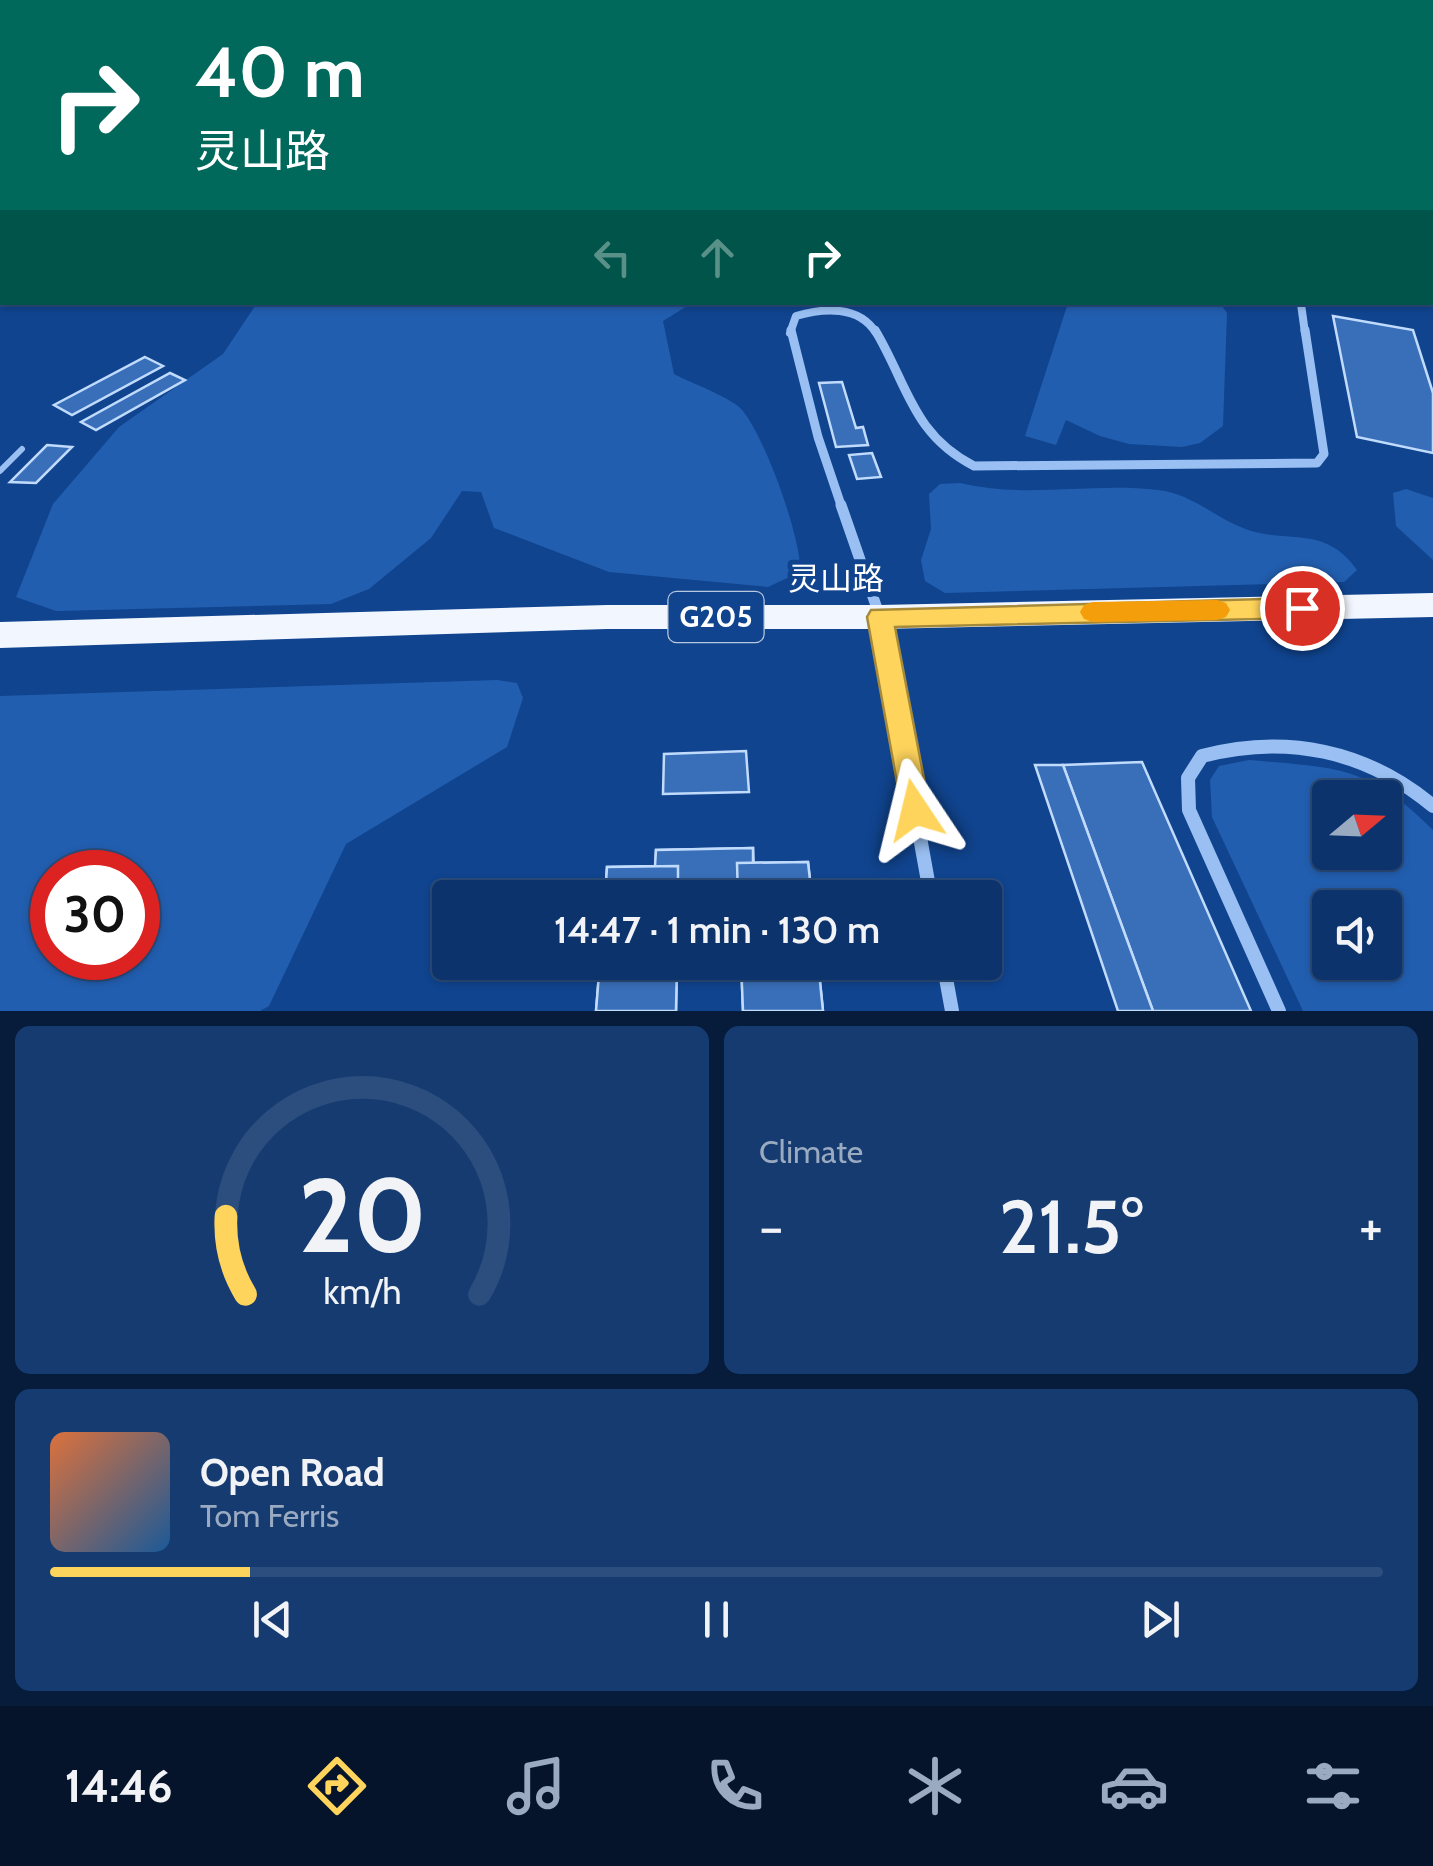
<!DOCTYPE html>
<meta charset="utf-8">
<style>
:root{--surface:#0c336b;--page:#153b71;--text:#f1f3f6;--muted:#9aaac1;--line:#2c4e7e;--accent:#ffd45c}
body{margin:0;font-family:Cabin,"Noto Sans SC",sans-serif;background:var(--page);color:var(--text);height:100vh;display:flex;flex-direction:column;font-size:38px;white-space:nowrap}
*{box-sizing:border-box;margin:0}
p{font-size:32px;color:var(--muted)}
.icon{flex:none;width:55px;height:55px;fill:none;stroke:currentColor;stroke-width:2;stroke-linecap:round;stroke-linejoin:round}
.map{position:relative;height:1011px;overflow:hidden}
.sheet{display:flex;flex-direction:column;gap:15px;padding:15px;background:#071c3b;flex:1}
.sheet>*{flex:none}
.guide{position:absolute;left:0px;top:0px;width:1435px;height:305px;box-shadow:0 2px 8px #0004,0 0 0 2px var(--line);background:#00695c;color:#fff;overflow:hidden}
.needle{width:65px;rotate:71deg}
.fabs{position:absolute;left:1312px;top:780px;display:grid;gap:20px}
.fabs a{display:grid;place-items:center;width:90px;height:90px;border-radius:10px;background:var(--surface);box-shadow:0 2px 8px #0004,0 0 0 2px var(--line);font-size:50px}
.speed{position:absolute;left:30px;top:850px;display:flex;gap:20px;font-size:50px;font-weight:700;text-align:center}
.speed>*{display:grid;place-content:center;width:130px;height:130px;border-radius:50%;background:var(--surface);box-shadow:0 2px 8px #0004,0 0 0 2px var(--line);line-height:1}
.speed .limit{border:15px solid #d22;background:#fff;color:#111}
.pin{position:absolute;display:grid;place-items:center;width:85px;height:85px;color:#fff;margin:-42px;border:5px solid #fff;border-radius:50%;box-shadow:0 2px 10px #0007}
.me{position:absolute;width:110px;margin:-55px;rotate:350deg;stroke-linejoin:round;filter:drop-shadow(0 0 8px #0008)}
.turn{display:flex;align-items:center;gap:35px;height:210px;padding:0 30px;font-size:45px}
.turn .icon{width:130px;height:130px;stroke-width:2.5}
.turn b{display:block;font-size:70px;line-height:85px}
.lanes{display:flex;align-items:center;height:95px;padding:0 30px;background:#0003;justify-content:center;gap:50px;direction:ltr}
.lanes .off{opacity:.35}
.big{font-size:75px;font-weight:600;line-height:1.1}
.sheet .card{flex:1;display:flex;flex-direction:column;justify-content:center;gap:15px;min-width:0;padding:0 35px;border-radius:15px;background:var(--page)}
.sheet .dial{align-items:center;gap:0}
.dial svg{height:260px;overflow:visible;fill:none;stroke:var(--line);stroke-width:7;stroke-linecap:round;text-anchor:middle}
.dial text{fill:var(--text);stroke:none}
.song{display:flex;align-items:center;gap:30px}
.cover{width:120px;height:120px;border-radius:15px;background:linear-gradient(135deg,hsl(20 70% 55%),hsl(210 70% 35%))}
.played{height:10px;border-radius:5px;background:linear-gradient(90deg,var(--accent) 15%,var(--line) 15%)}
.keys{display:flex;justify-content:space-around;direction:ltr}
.heat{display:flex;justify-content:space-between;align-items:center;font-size:55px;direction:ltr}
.sheet .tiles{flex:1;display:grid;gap:15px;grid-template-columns:1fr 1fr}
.card:last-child{grid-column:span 2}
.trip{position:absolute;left:432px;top:880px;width:570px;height:100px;border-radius:10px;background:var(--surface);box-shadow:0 2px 8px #0004,0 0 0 2px var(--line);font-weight:600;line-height:100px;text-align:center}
.dock{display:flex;height:160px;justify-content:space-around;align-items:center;background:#05142b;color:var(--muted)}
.dock .icon{width:70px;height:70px}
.dock .selected{color:var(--accent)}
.dock b{font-size:45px;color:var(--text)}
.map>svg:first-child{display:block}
</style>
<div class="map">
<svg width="1433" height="1011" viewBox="0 0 1433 1011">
<rect width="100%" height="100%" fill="#10448f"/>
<g fill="#225eaf" fill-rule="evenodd">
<path d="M933 0H1388L1403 2H922Z"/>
<path d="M257 303H692L663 321 674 374C691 383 733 398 743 411 765 438 802 539 800 572L768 587 609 572 494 528 481 492 462 491 431 538 369 589 331 604 56 611 16 597 53 504 119 427 223 354Z"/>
<path d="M1068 303H1220L1227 313 1223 426 1200 443 1182 447 1129 444 1100 436 1066 420 1056 445 1025 436Z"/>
<path d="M960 483C1025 499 1092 482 1158 490 1195 494 1220 523 1255 532 1297 542 1327 528 1357 570L1344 582 945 593 925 581 921 560 931 529 929 494 940 484Z"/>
<path d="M1406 489 1433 498V560L1396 526 1393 493Z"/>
<path d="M497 680 517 683 523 698 507 747 346 844 269 1006 260 1011H0V696ZM52 872H138V958H52Z"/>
<path d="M1249 760C1335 768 1368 764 1433 830V1011H1303L1212 817 1210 780 1219 766ZM1330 798H1385V852H1330ZM1330 908H1385V962H1330Z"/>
</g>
<g fill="#396fb9" stroke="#c1dbfd" stroke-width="2.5">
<path d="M1333 316 1413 330 1433 393V453L1357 437Z"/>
<path d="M145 357 163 366 72 415 54 405Z"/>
<path d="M170 373 185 380 96 430 81 422Z"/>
<path d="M842 382 856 428 863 427 868 445 836 447 819 383Z"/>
<path d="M47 445 72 447 36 483 10 482Z"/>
<path d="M872 453 881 477 857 479 849 455Z"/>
<path d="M746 751 749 792 663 794 664 754Z"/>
<path d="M1142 762 1251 1011H1153L1063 765Z"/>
<path d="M1035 765H1063L1153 1011H1118Z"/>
<path d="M753 848 755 898H654L656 850Z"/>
<path d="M753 848V863L808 862 812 898H605L607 867 655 866 656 850Z"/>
<path d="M808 862 812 898H738L737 863Z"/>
<path d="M678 866V898H605L607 867Z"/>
<path d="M600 962H677L676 1011H596Z"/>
<path d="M600 962H677L676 1011H596Z"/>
<path d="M741 962H818L823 1011H743Z"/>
<path d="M741 962H818L823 1011H743Z"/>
</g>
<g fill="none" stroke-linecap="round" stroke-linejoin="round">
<g stroke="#9ac0f3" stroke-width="2.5" stroke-dasharray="2.5 4" stroke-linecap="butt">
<path d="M387 0 398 2"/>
<path d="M479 2 534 0"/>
</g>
<path stroke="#9ac0f3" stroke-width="6" d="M0 471 22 449"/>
<g stroke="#9ac0f3" stroke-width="8">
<path d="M1301 304 1305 333"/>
<path d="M790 333 796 316C823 308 859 305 876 333"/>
</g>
<g stroke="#9ac0f3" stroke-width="9">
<path d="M791 330 818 437 842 508"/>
<path d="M875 330C908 385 912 434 974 466L1317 463 1324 454 1305 330"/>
</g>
<path stroke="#9ac0f3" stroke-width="11" d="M841 505 880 617 900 730"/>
<g stroke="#9ac0f3" stroke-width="14">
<path d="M900 727 931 898"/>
<path d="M943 962 952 1011"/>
<path d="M1279 1011 1189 810 1188 778 1202 756C1286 734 1366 750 1433 806"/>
</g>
<path fill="#f2f7ff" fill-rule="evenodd" d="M1433 593V617L880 629H607L0 648V622L607 605H880Z"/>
</g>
<path fill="#ffd45c" stroke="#a68a3c" stroke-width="2.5" d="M1302 598 1312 601 1315 608 1312 615 1302 618 895 627 930 810 926 821 915 825 904 821 867 617 871 610Z"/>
<path fill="#f59e0b" d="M1217 600 1226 603 1230 610 1226 617 1217 620 1093 622 1084 619 1080 612 1084 605 1093 602Z"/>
<g text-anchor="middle" stroke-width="10" stroke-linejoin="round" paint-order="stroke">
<rect fill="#10448f" stroke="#b7c7dd" stroke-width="2.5" x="668.5" y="592" width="95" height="50" rx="8"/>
<g font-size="30" font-weight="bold" fill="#fff">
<text x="716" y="627">G205</text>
</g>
<g font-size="32" fill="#fff" stroke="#10448f">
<text x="836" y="590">灵山路</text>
</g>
</g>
</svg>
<div class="fabs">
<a><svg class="needle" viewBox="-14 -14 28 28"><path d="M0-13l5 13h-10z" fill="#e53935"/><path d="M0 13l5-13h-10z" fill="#9aaac1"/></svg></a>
<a><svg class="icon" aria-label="sound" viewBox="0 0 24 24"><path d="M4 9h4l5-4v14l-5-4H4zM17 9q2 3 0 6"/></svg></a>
</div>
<div class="speed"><div class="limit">30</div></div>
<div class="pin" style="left:1302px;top:608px;background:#d93025"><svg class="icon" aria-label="arrive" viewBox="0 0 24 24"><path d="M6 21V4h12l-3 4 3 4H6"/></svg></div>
<svg class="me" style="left:915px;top:810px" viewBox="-20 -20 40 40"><path d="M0-17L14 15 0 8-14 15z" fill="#ffd45c" stroke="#fff" stroke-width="4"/></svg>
<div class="trip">14:47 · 1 min · 130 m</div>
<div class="guide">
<div class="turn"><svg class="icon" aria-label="right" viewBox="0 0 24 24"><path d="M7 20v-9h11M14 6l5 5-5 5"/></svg><div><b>40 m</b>灵山路</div></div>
<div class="lanes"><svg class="icon off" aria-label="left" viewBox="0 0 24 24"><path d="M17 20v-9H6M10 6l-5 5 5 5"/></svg><svg class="icon off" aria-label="ahead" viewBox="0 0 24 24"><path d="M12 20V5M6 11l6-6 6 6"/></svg><svg class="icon" aria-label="right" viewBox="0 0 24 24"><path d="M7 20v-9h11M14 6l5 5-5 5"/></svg></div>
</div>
</div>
<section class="sheet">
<div class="tiles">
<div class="card dial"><svg viewBox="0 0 100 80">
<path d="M14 69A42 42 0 1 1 86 69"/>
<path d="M14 69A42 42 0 0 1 8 45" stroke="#ffd45c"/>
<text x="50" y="56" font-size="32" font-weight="700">20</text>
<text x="50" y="72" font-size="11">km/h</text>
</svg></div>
<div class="card"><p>Climate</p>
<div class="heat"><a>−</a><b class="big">21.5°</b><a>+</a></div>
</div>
<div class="card">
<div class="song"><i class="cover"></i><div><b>Open Road</b><p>Tom Ferris</p></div></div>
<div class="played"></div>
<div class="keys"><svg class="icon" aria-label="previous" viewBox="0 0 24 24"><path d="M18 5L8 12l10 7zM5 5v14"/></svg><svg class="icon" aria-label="pause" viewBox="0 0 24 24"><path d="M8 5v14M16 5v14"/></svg><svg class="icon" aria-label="next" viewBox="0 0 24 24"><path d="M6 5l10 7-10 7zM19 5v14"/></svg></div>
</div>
</div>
</section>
<nav class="dock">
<b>14:46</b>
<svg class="icon selected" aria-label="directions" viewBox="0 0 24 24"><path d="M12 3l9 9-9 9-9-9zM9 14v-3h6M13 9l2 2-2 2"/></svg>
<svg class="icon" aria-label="music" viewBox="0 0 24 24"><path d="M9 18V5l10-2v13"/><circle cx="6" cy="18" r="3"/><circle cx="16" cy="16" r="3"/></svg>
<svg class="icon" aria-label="phone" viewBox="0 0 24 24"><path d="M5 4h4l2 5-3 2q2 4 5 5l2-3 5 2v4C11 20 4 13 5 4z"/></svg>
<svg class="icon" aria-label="climate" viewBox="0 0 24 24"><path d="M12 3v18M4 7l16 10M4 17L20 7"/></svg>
<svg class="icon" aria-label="car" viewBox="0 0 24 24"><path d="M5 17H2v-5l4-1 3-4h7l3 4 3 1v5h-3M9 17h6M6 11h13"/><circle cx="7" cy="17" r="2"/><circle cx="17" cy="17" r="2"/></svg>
<svg class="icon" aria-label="filters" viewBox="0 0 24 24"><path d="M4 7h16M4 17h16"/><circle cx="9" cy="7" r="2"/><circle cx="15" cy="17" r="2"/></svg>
</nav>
